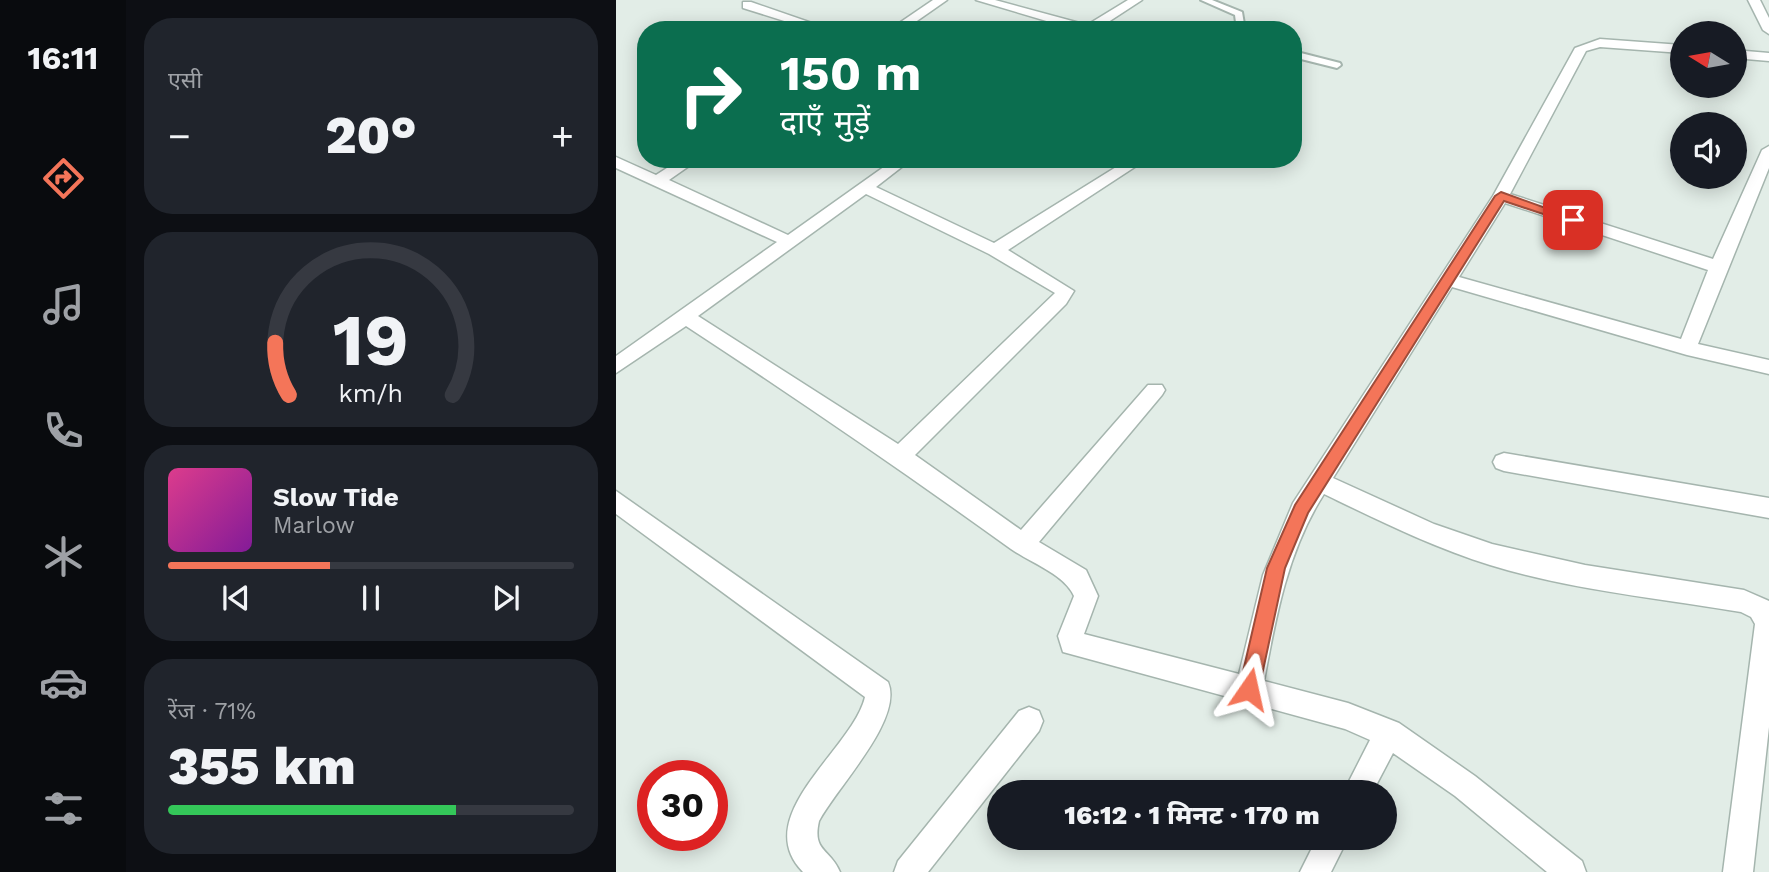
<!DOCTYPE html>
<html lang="hi">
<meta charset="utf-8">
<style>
:root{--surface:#171b24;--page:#20242c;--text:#f1f3f6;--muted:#9ea1a6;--line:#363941;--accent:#f47559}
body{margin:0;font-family:"Work Sans","Noto Sans Devanagari",sans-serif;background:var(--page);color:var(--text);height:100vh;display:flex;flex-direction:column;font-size:26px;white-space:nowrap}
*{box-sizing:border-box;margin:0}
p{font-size:23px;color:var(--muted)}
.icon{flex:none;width:38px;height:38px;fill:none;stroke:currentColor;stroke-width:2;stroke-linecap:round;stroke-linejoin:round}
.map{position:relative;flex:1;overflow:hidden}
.details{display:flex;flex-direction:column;gap:18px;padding:18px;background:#0d0f14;width:490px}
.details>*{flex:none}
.hud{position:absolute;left:21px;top:21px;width:665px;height:147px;border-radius:28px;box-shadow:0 4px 18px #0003;background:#0b6e4f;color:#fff;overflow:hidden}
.needle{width:46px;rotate:281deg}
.fabs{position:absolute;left:1054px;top:21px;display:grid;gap:14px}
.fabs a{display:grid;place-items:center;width:77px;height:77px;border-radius:50%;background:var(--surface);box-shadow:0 4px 18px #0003;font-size:35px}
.speed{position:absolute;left:21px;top:760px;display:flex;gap:14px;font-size:35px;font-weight:700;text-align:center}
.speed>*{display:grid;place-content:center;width:91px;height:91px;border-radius:50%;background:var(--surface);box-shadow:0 4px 18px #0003;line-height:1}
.speed .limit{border:10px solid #d22;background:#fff;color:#111}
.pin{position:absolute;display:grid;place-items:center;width:60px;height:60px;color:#fff;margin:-30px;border-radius:14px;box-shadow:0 4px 10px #0006}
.me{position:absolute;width:77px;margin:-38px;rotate:11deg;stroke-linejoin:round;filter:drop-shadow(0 0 5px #0008)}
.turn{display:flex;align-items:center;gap:24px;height:147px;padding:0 28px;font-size:32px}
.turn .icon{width:91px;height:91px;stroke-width:2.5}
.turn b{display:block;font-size:49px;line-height:60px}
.big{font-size:52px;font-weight:800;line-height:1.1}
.details .widget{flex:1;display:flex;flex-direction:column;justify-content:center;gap:10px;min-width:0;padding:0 24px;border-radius:28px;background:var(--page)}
.details .dial{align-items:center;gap:0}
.dial svg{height:182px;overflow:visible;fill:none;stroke:var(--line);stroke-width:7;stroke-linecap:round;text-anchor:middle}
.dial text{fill:var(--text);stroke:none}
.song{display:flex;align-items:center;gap:21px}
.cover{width:84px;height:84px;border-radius:10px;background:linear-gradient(135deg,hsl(330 70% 55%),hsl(290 70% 35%))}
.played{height:7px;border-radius:4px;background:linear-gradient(90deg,var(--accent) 40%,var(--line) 40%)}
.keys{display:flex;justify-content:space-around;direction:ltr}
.heat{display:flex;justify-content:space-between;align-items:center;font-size:38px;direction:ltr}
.charge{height:10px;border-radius:5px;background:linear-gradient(90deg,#34c759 71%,var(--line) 0)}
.trip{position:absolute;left:371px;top:780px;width:410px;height:70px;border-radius:35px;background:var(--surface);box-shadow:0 4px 18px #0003;font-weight:800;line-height:70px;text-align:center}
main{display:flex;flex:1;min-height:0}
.tabs{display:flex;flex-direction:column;width:126px;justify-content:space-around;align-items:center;background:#090b0e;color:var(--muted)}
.tabs .icon{width:49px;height:49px}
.tabs .active{color:var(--accent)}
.tabs b{font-size:32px;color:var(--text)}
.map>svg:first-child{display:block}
</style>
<main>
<nav class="tabs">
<b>16:11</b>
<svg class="icon active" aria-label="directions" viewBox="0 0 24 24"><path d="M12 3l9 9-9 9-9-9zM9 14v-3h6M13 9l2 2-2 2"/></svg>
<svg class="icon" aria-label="music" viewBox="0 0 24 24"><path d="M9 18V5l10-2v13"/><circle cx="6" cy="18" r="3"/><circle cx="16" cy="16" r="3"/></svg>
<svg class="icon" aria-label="phone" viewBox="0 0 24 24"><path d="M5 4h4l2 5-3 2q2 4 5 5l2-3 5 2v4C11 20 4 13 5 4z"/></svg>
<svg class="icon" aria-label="climate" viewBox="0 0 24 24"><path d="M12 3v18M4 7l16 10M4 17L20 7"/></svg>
<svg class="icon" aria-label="car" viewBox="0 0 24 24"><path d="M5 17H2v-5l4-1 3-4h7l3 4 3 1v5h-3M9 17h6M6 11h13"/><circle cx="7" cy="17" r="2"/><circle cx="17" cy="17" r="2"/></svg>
<svg class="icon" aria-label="filters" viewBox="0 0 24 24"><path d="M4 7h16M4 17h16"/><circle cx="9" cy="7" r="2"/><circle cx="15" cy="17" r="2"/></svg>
</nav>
<section class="details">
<div class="widget"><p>एसी</p>
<div class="heat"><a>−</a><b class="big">20°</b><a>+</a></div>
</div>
<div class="widget dial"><svg viewBox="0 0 100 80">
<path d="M14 69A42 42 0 1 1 86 69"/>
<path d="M14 69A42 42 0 0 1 8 46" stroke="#f47559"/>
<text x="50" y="56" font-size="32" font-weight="700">19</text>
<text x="50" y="72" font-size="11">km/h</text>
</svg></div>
<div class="widget">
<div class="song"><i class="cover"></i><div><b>Slow Tide</b><p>Marlow</p></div></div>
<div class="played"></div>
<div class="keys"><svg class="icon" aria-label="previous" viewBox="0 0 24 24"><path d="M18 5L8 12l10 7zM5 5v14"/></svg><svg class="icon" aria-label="pause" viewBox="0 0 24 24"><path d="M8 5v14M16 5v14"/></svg><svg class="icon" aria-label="next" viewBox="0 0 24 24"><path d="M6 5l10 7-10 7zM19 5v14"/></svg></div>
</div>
<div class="widget"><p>रेंज · 71%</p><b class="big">355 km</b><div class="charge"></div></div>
</section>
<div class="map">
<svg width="1153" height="872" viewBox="0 0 1153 872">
<rect width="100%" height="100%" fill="#e2ede7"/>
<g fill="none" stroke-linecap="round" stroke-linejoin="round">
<g stroke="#a5b5ae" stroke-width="4">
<g id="lane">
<path d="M585 0H596L626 12 629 30H621L619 15Z"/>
<path d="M677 51 724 63 725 65 721 68 677 57Z"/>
</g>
</g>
<g stroke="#a5b5ae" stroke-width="3">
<g id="street">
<path d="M317 0H331L288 30H273Z"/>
<path d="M360 0H379L471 25 512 0H526L480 30H461Z"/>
<path d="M1132 0H1144L1153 18V34L1147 30Z"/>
<path d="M127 2H135L216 30H197L127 8Z"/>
<path d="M984 39 1066 45V53L984 47 970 51 894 194 1097 259 1146 150 1153 146V168L1082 344 1153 360V374L1071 355 836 287 717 478 818 524 876 544 969 565 1128 590 1153 601V727L1137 872H1107L1139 624 1135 617 1125 612C1041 598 955 590 874 565 816 547 762 520 708 494 672 550 660 616 648 681L732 703 783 723 859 776 966 861 970 872H931L839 796 777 753 756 793H727L754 740 729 729 447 652 442 636 458 596C448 574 415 563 395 549 288 472 180 398 70 326L0 373V356L161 242 0 168V157L40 175 65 159H83L53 180 172 235 279 159H296L260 187 378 243 513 159H531L392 250 458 291 450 304 299 455 405 530 532 385H546L549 390 546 395 423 542 470 570 482 596 468 634 623 674 647 575 677 503 877 196 959 48ZM250 194 373 254 439 293 282 444 82 316ZM889 203 1092 270 1065 339 843 277Z"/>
<path d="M1118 50 1153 53V61L1118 58Z"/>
<path d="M23 55H30V63L23 61Z"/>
<path d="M888 453 1153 498V518L888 471 880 468 877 462 880 456Z"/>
<path d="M0 491 272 682C288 719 221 787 203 821 196 852 214 848 224 872H187C132 816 237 749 249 697L0 514Z"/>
<path d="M413 707 423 711 427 721 423 731 312 872H278L282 861 403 711Z"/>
<path d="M701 838H732L715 872H684Z"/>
</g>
</g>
<use href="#lane" fill="#fff" fill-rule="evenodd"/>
<use href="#street" fill="#fff" fill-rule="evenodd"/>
</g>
<path fill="#f47559" stroke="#9f4c3a" stroke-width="2" d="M885 192 963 220 957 224 888 201 692 513 669 568 643 689 640 696 633 699 626 696 623 689 651 568 679 505 879 196Z"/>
</svg>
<div class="fabs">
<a><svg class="needle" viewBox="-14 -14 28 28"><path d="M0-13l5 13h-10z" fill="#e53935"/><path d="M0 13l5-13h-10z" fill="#9ea1a6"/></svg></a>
<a><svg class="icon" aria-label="sound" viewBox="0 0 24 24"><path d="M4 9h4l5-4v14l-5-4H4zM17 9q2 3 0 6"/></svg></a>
</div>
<div class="speed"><div class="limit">30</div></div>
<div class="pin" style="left:957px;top:220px;background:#d93025"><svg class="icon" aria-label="arrive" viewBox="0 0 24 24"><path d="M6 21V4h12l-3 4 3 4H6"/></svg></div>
<svg class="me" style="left:633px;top:689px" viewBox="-20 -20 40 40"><path d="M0-17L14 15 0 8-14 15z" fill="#f47559" stroke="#fff" stroke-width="4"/></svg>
<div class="trip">16:12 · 1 मिनट · 170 m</div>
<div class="hud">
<div class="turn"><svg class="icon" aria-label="right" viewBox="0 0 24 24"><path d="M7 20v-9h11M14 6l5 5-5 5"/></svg><div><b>150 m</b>दाएँ मुड़ें</div></div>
</div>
</div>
</main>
